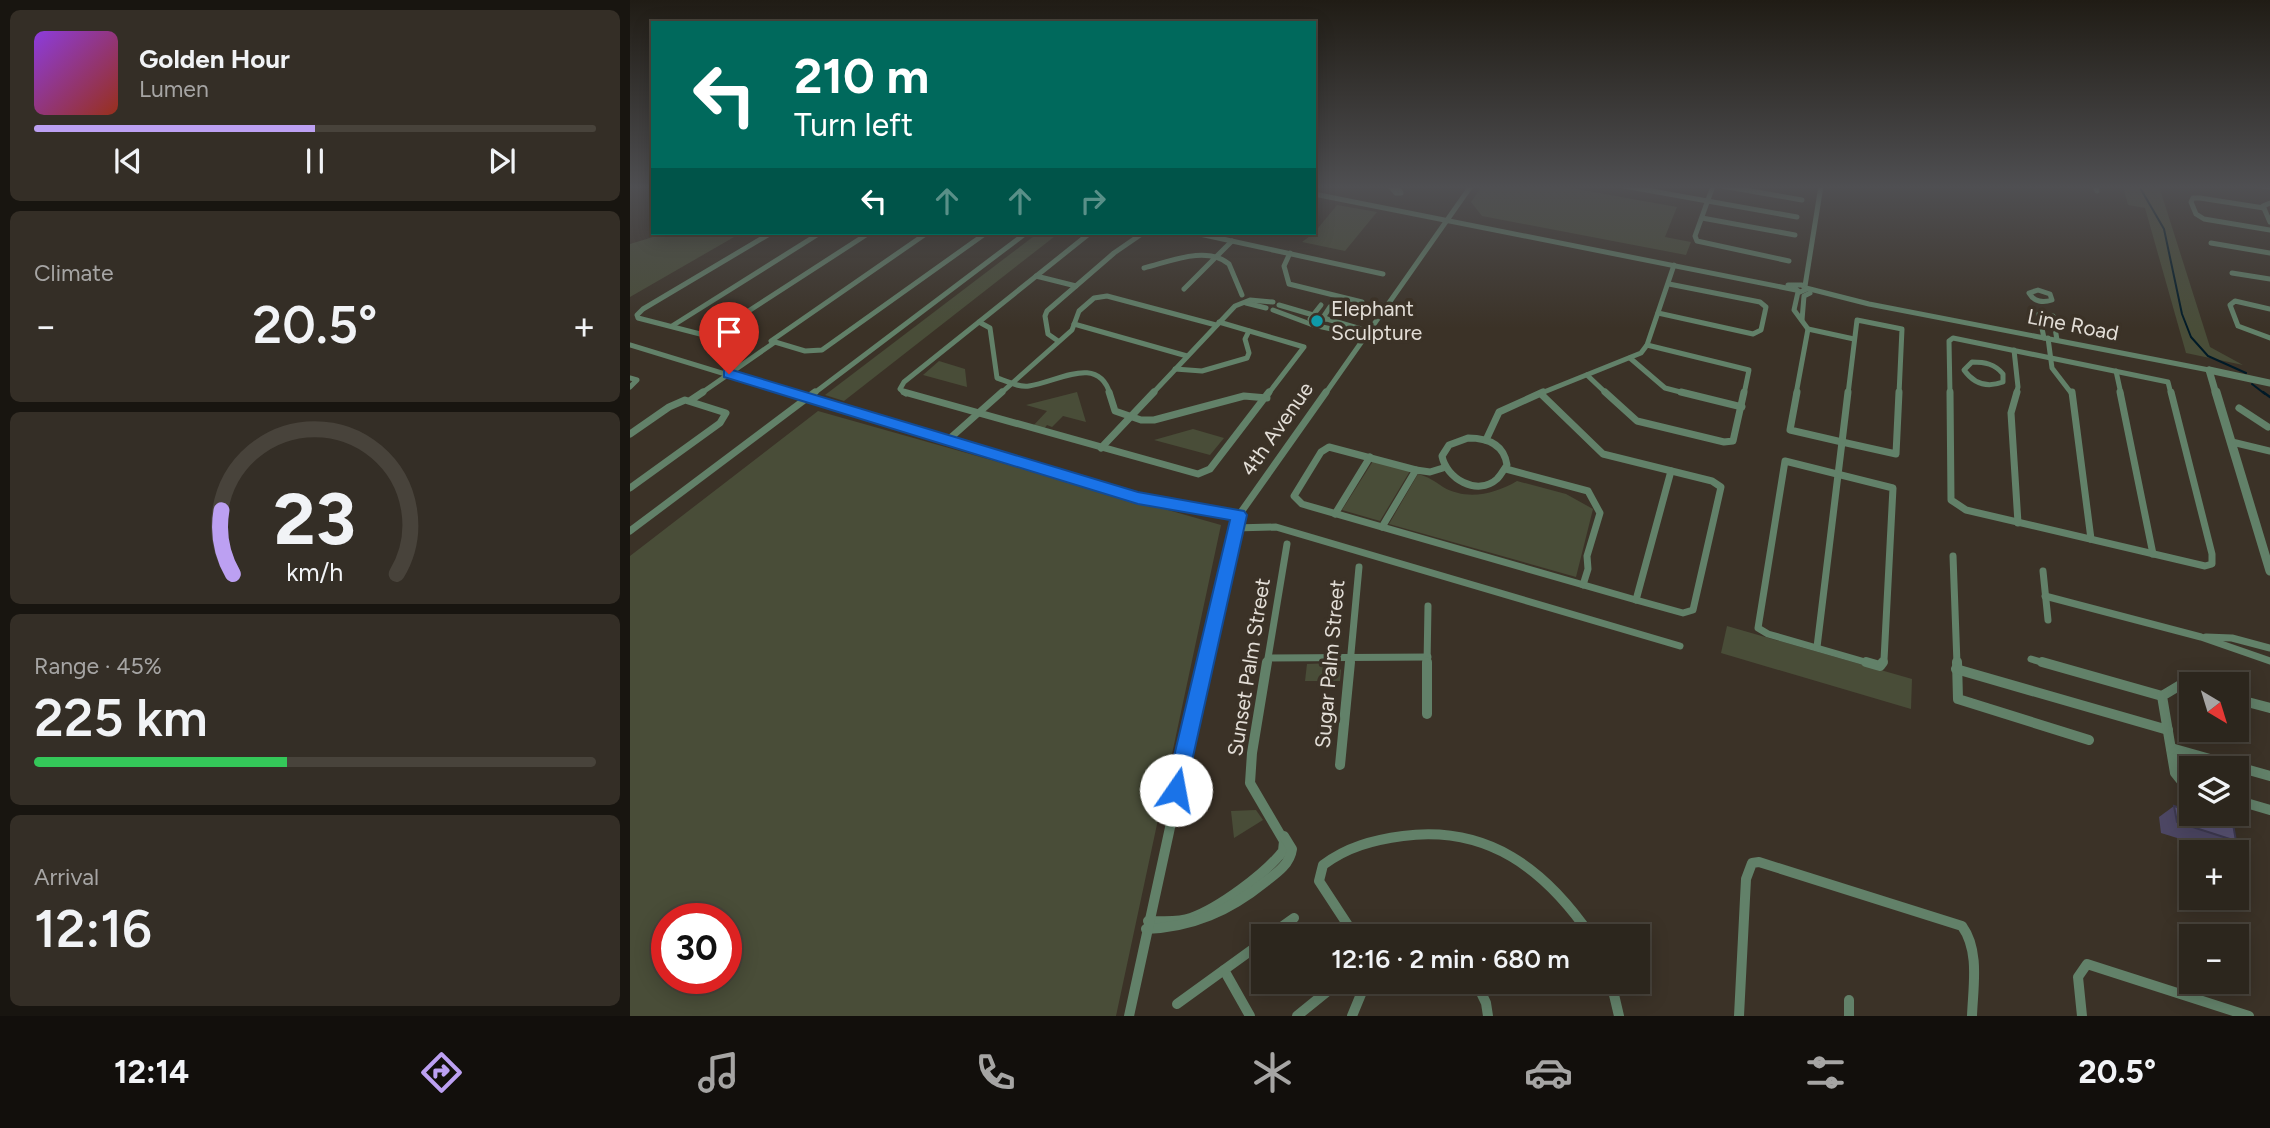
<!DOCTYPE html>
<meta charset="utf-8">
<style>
:root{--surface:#2c261d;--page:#342e26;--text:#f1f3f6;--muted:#a6a5a4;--line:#48433b;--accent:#bca0f2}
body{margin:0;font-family:Figtree,sans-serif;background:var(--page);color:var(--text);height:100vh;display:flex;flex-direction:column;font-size:26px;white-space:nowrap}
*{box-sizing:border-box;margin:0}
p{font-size:23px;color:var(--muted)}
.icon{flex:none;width:38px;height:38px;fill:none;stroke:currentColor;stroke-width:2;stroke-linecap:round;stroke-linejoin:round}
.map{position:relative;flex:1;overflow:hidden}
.sheet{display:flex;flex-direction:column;gap:10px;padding:10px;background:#181510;width:630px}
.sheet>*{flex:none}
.hud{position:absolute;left:21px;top:21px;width:665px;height:214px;border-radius:0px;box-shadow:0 4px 18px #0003,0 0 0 2px var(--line);background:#00695c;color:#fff;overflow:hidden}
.needle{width:46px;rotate:142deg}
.controls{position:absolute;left:1549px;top:672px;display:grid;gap:14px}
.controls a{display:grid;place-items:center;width:70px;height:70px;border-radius:0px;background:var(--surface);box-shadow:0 4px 18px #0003,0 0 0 2px var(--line);font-size:35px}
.speed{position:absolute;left:21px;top:903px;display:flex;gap:14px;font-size:35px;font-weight:700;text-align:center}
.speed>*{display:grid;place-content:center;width:91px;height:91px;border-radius:50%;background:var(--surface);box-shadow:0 4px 18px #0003,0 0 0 2px var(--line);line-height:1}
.speed .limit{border:10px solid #d22;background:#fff;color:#111}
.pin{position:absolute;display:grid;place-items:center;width:60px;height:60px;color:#fff;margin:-72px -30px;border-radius:50% 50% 50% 0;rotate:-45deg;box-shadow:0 0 7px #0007}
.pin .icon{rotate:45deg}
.me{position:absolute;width:77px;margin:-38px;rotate:12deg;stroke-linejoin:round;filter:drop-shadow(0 0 5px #0008)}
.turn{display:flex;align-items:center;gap:24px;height:147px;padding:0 28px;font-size:32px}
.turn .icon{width:91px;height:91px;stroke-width:2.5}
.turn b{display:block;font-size:49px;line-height:60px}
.lanes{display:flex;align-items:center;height:66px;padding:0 28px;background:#0003;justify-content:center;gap:35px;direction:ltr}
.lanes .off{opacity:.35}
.big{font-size:52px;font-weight:600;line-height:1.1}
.sheet .widget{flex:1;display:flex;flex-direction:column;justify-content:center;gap:10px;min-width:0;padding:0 24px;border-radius:10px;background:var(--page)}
.sheet .dial{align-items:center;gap:0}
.dial svg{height:182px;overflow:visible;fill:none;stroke:var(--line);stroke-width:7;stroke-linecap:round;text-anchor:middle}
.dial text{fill:var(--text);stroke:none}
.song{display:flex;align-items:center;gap:21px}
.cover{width:84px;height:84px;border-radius:10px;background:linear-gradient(135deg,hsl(270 70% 55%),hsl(10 70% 35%))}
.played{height:7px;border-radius:4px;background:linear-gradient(90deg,var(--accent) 50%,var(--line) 50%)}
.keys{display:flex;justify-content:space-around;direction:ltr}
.heat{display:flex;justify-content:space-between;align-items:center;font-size:38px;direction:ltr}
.charge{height:10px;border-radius:5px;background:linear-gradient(90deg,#34c759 45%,var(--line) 0)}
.trip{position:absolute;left:621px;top:924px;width:399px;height:70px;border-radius:0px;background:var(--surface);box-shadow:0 4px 18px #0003,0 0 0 2px var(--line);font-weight:600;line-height:70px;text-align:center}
.menu{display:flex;height:112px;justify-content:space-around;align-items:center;background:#120f0c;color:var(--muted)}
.menu .icon{width:49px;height:49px}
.menu .active{color:var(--accent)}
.menu b{font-size:32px;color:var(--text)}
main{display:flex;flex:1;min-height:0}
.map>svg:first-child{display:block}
</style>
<main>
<section class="sheet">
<div class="widget">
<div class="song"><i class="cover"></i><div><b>Golden Hour</b><p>Lumen</p></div></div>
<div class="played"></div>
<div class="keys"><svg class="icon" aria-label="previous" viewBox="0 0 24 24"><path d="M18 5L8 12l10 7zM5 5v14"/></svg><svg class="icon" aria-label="pause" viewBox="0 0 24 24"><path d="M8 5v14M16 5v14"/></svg><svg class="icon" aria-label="next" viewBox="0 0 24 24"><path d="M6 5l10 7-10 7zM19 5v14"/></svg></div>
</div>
<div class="widget"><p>Climate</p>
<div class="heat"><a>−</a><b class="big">20.5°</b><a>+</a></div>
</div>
<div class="widget dial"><svg viewBox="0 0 100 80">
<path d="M14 69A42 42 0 1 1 86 69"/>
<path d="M14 69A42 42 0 0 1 9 41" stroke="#bca0f2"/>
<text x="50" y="56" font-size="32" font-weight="700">23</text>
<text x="50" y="72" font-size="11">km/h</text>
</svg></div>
<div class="widget"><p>Range · 45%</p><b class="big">225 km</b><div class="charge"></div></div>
<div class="widget"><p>Arrival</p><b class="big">12:16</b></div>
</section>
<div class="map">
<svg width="1640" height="1016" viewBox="0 0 1640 1016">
<rect width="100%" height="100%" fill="#3b3227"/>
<g fill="#494d38" fill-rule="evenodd">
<path d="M852 186H930L1047 207 1035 237 1061 242 1056 255 852 216 841 202Z"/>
<path d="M1493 186H1529L1580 347 1613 365 1556 353 1515 208 1498 205Z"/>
<path d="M707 205 747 212 715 251 672 242 684 233Z"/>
<path d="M36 233H111L0 297V244Z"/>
<path d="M408 233H429L214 401 195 395Z"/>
<path d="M309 361 335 369 337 387 293 375Z"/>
<path d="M447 392 456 422 433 416 422 427 417 425 414 429 403 426 417 411 396 405Z"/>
<path d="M188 411 591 525 486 1016H0V556ZM37 919H96V978H37Z"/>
<path d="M563 429 594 438 580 455 524 440Z"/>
<path d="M743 461 780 471 750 521 712 510Z"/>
<path d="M788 474C799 477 804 481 813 487 837 501 865 494 887 481L936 494 963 509 946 577 759 524Z"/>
<path d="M1097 626 1282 679 1281 709 1091 653Z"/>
<path d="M703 663 711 670 710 681H675L677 664Z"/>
<path d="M626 810 633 820 604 838 601 811Z"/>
</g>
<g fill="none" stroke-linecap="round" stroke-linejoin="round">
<g stroke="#001a27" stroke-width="2">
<path d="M1509 186 1534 229 1552 314 1561 337 1578 356 1616 373"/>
<path d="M1622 384 1635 394"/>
</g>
<path stroke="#001a27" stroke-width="2.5" d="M1633 392 1640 397"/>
<g stroke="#628169" stroke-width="5">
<path d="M760 186 766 193H771L767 186"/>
<path d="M994 186 1167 217"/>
<path d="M1083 186 1065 236 1067 241 1159 261"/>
<path d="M1092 186 1172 200"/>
<path d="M1465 186 1467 191"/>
<path d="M1632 186 1640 187"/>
<path d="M684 194 1166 290"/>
<path d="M1640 203 1633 206 1640 222"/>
<path d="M1634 208 1570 198H1563L1561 202 1566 214 1574 219 1640 230"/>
<path d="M1072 218 1165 235"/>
<path d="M141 233 13 309 7 315 8 318 74 335 83 334 239 233"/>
<path d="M565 233 753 274"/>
<path d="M1581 243 1640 253"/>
<path d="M660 253 654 266 659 284 732 302"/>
<path d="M514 268C539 262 576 245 599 264L612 295"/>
<path d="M1602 273 1640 279"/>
<path d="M406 276 446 286"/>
<path d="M1158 285H1172L1177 289 1170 292 1164 288"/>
<path d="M1175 286 1191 186"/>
<path d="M1176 288 1239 304 1579 370"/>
<path d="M554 289 602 241"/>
<path d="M1408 290 1420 294 1422 300C1413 303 1404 302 1399 293Z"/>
<path d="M1168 292 1164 310 1178 329 1224 339"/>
<path d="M616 303 636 308"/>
<path d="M649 305 738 331"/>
<path d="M1640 309 1605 301 1600 305 1608 326 1640 338"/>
<path d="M643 310 683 325 734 336"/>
<path d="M1028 313 1123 334 1131 330 1136 307 1130 302 1039 284"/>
<path d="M1409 314 1414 338"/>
<path d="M1423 316 1427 340"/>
<path d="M680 319 691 305"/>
<path d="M696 319 694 316 700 307"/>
<path d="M1172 320 1174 296 1180 293"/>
<path d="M349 322 360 328 367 378C377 381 389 388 399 386 428 382 468 354 480 394"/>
<path d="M589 322 674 347 638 394"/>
<path d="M444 324 557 356"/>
<path d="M42 326 190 233"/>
<path d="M1418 338 1422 368 1442 394"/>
<path d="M141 341 297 233"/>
<path d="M428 341 418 334 415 316 417 311 484 253 513 233"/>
<path d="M145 342 175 351 192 350 356 233"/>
<path d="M0 345 161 394"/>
<path d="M1017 345 1119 370 1114 394"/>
<path d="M1384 350 1388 387 1386 394"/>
<path d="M1000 358 1035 388 1058 394"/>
<path d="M1342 362C1355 362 1365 364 1373 374V382C1357 388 1344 384 1334 370Z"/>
<path d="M545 369 572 371 617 358 619 353 615 339 619 331"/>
<path d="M1486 371 1491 394"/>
<path d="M957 375 977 394"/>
<path d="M0 378 7 380 0 387"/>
<path d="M70 394 145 342"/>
<path d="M183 394 396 233"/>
<path d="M276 394 270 389 274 382 460 233"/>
<path d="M370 394 442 330 449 311 464 298 477 296 586 325"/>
<path d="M522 394 605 306 620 300 643 302"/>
<path d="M695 394 841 186"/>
<path d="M909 394 1011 353 1017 345 1044 265"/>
<path d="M1166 394 1178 329"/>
<path d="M1218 394 1227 320 1272 329 1269 394"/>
<path d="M1320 394 1319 341 1323 338 1538 382 1541 394"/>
</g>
<g stroke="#628169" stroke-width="7">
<path d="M156 392 508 498 609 515"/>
<path d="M274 392 568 474 580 469 639 392"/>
<path d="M479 392 485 411 511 420H524L614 396 637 398"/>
<path d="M975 392 1007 421 1094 442 1103 441 1114 392"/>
<path d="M1051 392 1112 407"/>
<path d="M1167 392 1160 430 1212 442"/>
<path d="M1320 392 1321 500 1336 510 1575 566 1582 564V554L1541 392"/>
<path d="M1387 392 1381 413 1388 523"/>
<path d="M1442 392 1461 539"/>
<path d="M1490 392 1523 554"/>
<path d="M61 400 73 392"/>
<path d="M1609 408 1638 427"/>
<path d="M0 434 39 407 55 400 96 413 90 423 0 488"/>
<path d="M838 438C857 438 874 444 877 465 874 469 871 475 867 479 847 497 816 478 812 456L819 445Z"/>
<path d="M318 440 372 392"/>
<path d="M856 440 869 412 913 392"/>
<path d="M1212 442 1266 454 1269 392"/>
<path d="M1212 442 1218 392"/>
<path d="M1602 442 1640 451"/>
<path d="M471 448 524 392"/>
<path d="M876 469 958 491 970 513 957 556 958 569 953 585"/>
<path d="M786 470 699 447 691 452 664 496 672 504 1006 600 1053 613 1063 610 1091 487 1082 481 973 454 911 394"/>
<path d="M705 514 740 457"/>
<path d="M752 527 786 470 800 472 813 468"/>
<path d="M604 528 646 527 1050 646"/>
<path d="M0 531 185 392"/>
<path d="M1323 556 1327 664"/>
<path d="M1413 571 1418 620"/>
<path d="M1415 596 1571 637 1640 661"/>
<path d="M1006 600 1041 471"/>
<path d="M1576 637 1602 638 1640 648"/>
<path d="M1187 647 1212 442"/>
<path d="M640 658 798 657"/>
<path d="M1401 659 1418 664"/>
<path d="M576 664 609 515 696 392"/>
<path d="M637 664 657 544"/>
<path d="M720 664 729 567"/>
<path d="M797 664 798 606"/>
<path d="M1242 664 1138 634 1128 628 1155 461 1263 488 1254 660 1251 664"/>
</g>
<g stroke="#628169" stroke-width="10">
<path d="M1236 662 1250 666 1253 662"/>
<path d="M1327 662 1328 699 1459 740"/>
<path d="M1412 662 1532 696"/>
<path d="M1326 669 1538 730"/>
<path d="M1561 687 1552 684 1532 696 1545 773 1553 783 1561 787"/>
<path d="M1606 699 1640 708"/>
<path d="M797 714V662"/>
<path d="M1541 748 1640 776"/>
<path d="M710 765 720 662"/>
<path d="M1606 800 1640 810"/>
<path d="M518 921C532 921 548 923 561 918 589 908 635 874 653 851L654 841 620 783 622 753 637 662"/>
<path d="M516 929C563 927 599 911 635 882 647 873 660 864 662 849L654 836"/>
<path d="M639 936 664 918"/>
<path d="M725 936 689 881 693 865C717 847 743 840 773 836 858 825 915 869 961 936"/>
<path d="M594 970 620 1016"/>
<path d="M846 982 856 1003 858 1016"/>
<path d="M981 982 989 1016"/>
<path d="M1219 1000V1016"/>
<path d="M547 1004 634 941"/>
<path d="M499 1016 576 662"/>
<path d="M667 1016 699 990"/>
<path d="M722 1016 736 982"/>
<path d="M1109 1016 1116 879 1122 863 1129 862 1332 926C1350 951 1343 987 1342 1016"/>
<path d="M1452 1016 1448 977 1457 964 1619 1016"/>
</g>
<g stroke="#628169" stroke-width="7">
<path d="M1579 370 1586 394"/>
<path d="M1579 370 1640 383"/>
</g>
<path stroke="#628169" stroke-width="9" d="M1586 392 1640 571"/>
</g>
<path fill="#4d4764" d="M1544 806 1606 841 1589 851 1531 833 1529 817Z"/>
<path fill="#595374" stroke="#3e3a51" stroke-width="2" d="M1544 806 1561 811V814H1569L1603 824 1606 841 1547 822Z"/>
<linearGradient id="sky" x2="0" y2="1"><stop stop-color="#201c15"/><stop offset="0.57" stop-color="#4f4f52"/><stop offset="1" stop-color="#4f4f52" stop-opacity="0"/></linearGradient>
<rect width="1640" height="328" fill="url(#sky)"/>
<path fill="#1a73e8" stroke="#114b97" stroke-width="2" d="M99 369 508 492 614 511 617 515 554 797 546 800 539 797 536 790 600 520 508 504 94 377V370Z"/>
<circle fill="#0f9aa8" stroke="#3b3227" stroke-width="2.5" cx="687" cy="321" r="7"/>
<g text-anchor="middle" stroke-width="7" stroke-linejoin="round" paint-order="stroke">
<g font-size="21" fill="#e3ded7" stroke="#3b3227" text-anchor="start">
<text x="701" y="316">Elephant<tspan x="701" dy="24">Sculpture</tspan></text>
</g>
<g font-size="21" fill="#e3ded7" stroke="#3b3227">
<text transform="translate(1443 325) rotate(11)" y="7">Line Road</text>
<text transform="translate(647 429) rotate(-55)" y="7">4th Avenue</text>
<text transform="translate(700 664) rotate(-85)" y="7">Sugar Palm Street</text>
<text transform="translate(619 667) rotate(-81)" y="7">Sunset Palm Street</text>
</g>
</g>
</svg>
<div class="controls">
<a><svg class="needle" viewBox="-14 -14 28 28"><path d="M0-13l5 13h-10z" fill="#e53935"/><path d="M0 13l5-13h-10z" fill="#a6a5a4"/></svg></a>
<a><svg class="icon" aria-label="layers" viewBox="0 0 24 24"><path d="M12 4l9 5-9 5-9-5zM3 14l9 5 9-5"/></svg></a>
<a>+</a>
<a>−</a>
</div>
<div class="speed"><div class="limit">30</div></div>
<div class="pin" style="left:99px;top:374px;background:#d93025"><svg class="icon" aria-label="arrive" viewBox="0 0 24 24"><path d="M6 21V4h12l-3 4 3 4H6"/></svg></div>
<svg class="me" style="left:546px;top:790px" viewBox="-20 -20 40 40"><circle r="19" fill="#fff"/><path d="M0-13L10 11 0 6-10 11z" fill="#1a73e8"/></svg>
<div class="trip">12:16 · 2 min · 680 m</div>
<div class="hud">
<div class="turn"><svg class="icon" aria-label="left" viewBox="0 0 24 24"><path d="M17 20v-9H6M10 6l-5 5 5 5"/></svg><div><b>210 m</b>Turn left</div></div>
<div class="lanes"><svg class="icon" aria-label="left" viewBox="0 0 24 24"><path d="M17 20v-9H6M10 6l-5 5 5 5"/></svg><svg class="icon off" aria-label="ahead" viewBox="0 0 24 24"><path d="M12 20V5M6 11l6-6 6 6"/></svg><svg class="icon off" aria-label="ahead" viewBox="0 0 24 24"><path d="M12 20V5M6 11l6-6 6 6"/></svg><svg class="icon off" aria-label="right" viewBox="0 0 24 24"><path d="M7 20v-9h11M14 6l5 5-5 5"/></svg></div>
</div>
</div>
</main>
<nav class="menu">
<b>12:14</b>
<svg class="icon active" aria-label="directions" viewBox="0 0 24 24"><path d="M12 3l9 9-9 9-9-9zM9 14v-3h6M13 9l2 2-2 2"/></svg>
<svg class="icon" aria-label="music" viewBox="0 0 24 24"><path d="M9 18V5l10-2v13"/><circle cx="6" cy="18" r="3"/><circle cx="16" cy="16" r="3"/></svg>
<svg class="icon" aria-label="phone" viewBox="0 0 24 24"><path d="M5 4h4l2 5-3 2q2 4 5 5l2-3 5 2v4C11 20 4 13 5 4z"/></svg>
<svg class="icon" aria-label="climate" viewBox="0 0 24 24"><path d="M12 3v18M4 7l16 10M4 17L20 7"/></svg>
<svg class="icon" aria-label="car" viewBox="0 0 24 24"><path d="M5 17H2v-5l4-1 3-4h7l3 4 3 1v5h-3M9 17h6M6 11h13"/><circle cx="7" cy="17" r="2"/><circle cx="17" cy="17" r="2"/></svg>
<svg class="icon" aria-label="filters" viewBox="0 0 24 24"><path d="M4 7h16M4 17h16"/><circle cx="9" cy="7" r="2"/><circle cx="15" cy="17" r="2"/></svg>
<b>20.5°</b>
</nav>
